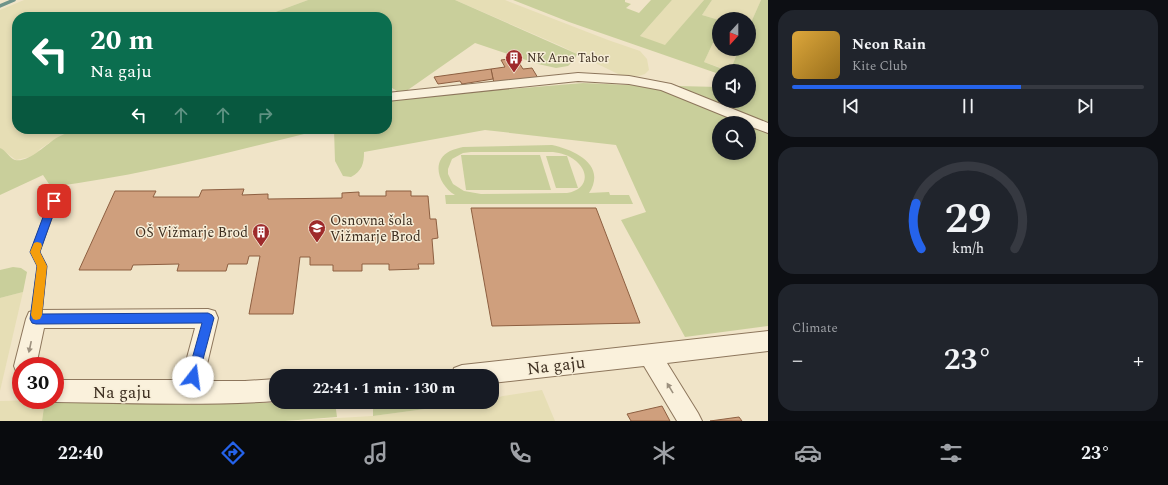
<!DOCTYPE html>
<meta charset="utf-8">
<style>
:root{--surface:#171b24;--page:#20242c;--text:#f1f3f6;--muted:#9ea1a6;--line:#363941;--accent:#2563eb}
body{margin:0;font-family:Spectral,serif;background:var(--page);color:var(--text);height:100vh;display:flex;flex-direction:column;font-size:15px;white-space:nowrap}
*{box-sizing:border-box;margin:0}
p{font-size:13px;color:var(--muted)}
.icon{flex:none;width:22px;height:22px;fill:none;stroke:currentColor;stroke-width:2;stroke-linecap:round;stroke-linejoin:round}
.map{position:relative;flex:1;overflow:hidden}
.panel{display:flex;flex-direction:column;gap:10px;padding:10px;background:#0d0f14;width:400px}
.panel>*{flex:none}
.guide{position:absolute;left:12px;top:12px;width:380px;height:122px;border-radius:16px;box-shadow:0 2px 6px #0003;background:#0b6e4f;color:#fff;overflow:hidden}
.needle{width:26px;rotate:201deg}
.controls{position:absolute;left:712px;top:12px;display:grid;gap:8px}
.controls a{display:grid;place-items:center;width:44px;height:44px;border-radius:50%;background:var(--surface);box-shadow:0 2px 6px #0003;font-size:20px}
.speed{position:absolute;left:12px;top:357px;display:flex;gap:8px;font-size:20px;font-weight:700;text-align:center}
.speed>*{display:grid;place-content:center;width:52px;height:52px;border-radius:50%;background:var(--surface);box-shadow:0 2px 6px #0003;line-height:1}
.speed .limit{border:6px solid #d22;background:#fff;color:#111}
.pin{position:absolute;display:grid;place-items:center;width:34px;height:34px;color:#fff;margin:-17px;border-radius:8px;box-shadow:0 2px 6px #0006}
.me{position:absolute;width:44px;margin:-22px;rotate:15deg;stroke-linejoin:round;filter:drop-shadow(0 0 3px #0008)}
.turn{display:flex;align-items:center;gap:14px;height:84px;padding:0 12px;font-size:18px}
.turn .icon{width:52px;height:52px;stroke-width:2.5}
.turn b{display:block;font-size:28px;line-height:34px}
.lanes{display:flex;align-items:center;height:38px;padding:0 12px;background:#0003;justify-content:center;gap:20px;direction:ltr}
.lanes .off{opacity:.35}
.big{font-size:30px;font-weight:700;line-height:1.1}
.panel .widget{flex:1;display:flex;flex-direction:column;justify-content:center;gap:6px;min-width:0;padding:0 14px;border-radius:16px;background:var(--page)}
.panel .dial{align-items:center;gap:0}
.dial svg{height:104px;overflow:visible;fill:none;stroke:var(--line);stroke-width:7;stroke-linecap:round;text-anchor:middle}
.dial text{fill:var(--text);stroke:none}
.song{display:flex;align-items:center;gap:12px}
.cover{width:48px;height:48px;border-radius:6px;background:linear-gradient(135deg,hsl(40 70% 55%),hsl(40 70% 35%))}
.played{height:4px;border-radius:2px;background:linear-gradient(90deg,var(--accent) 65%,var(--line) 65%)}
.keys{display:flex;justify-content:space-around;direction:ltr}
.heat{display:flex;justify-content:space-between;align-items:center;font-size:22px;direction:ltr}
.trip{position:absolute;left:269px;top:369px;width:230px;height:40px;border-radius:16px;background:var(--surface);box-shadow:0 2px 6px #0003;font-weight:700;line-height:40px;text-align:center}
.tab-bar{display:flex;height:64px;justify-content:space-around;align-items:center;background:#090b0e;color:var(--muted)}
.tab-bar .icon{width:28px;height:28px}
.tab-bar .current{color:var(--accent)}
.tab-bar b{font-size:18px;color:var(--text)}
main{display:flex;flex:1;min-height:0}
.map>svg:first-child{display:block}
</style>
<main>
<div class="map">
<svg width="768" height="421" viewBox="0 0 768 421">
<rect width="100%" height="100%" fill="#f0e4c8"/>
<g fill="#e6deb5">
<path d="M24 0H308L262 17H17V129H82L58 137 40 149 34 156 16 160 0 148V10Z"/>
<path d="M455 0H505L608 40 640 51 647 59 649 70 645 74 639 76H622L561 46Z"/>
<path d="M672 0H704L665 46 640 36Z"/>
<path d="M712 0H761L749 27V19H719V20L702 15Z"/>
<path d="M719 30V49H739L730 71 704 62Z"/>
<path d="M23 292 0 391V298Z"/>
<path d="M542 390 555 421H285L373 416 477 402H492V399L503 396Z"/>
<path d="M45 400 42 421H0V401Z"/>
</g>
<g fill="#c9cf9b" fill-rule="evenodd">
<path d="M308 0H455L577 54 575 59 568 66 556 68 538 64 475 43 402 94 387 85V17H262Z"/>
<path d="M513 0H625V2L631 4 626 8 639 13 651 0H672L640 36 665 45 704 0H712L702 15 719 20V30L704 62 728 71H719V74L569 22Z"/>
<path d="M761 0H768V124L676 88 677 86 719 87V101H749V90H751L749 88V71H730L739 49H749V27Z"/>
<path d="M583 83 651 86 749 123H719V153H749V123L768 131V326L685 337 621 220 646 212 616 145 485 130 364 152C364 164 362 171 351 177L343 176 335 161 334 129H387V92L391 91 403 98Z"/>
<path d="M82 129H313L308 133C223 154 138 176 51 187L43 175 0 195V148C6 150 9 158 15 160 29 163 46 144 58 137 66 133 74 131 82 129Z"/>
<path d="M552 145C575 150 607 165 589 193L609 192 610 195H629L633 204H446L445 195H455C439 186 430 161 450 151 454 149 459 148 463 147ZM471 152H553C561 153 569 155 576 161 591 174 586 190 567 193L481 194 464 191 453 184 448 174V169L452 159 463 153Z"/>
<path d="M461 155H540L551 190H466Z"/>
<path d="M546 156H567L578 188H556Z"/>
<path d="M13 267 21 268 27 272 23 292 0 298V270Z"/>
<path d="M45 400 162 404 335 402 337 417 285 421H42Z"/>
<path d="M373 402H477L373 416Z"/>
</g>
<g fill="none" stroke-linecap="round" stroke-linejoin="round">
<path stroke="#6f938a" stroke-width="3.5" d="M0 6 14 0"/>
</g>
<g fill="#cf9f7d" stroke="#8d5f41">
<path d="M516 58 523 69 532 68 538 78 494 83 491 69 505 67 501 60Z"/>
<path d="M491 69 493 79 462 84 460 81 438 84 434 77Z"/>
<path d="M244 189 242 195 268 194V199L342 198V193L359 192V196H386V191H411V196H428L430 219H436L438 238 432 239 434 264H418L419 269 389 270V264H362V271H333V265H310V257H300L293 314H249L260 256H249L247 264H228L226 271H177L179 264 133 265 131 270H79L115 191H156L153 197H199L202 190Z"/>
<path d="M471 208H596L640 323 492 326Z"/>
<path d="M662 406 670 421H631L627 414Z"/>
<path d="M739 417 742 421H710Z"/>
</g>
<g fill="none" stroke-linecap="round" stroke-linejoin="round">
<g stroke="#8d765c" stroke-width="2">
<path id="service" d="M54 198 58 201 39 252 46 265 41 319 39 322 36 323 33 322 31 319 38 265 31 252 50 201Z"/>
</g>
<g stroke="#8d765c" stroke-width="2">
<g id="minor">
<path d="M578 73 629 76 671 84 768 123V133L749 126V123H742L661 90 629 84 578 81 387 101V93Z"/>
<path d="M208 309 215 311 218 318 203 381H245L276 379V401C203 406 129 403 55 402L50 400H55V380H181L195 328H44L36 366H21V375L17 374 14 366 26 319 29 312 36 310Z"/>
<path d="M768 331V351L667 363 698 413 702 421H677L644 366 492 383V376H451L454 368 462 365Z"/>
</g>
</g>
<use href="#service" fill="#faf1dc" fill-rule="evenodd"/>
<use href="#minor" fill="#faf1dc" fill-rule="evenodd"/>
</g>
<defs><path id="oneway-solid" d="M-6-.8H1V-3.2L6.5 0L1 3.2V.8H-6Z"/></defs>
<g fill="#9c907e">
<use href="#oneway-solid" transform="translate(30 347) rotate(102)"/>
<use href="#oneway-solid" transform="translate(670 388) rotate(-121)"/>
</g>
<path fill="#2563eb" stroke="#184099" d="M54 198 58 201 40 252 47 266 42 314 208 313 212 315 214 318 197 382 193 383 189 382 187 377 202 323 36 324 32 323 30 319 37 266 30 252 49 201Z"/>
<path fill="#f59e0b" d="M37 242 41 243 42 246 40 252 47 266 42 315 40 319 36 320 33 319 31 315 37 266 30 252 34 243Z"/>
<defs>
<g id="building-pin" transform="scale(0.9)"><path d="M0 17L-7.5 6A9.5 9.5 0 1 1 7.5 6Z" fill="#9e2a2b" stroke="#f7eed8"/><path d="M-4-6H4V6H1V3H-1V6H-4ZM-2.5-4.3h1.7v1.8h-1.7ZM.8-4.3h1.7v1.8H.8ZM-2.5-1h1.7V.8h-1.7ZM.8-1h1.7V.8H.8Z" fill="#fff"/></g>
<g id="school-pin" transform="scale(0.9)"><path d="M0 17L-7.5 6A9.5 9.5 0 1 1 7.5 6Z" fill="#9e2a2b" stroke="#f7eed8"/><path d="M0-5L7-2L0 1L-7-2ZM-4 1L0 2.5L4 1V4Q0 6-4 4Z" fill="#fff"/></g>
</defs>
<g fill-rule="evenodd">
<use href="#building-pin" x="514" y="58"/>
<use href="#school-pin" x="317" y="228"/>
<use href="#building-pin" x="261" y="232"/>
</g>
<g text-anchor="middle" stroke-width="3" stroke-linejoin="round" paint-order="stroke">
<g font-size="12" fill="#3d2e20" stroke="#f7eed8" text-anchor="start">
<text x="527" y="62">NK Arne Tabor</text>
</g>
<g font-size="14" fill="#3d2e20" stroke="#f7eed8" text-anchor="start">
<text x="330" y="225">Osnovna šola<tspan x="330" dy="16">Vižmarje Brod</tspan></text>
<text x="248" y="237" text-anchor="end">OŠ Vižmarje Brod</text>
</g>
<g font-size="17" fill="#3d2e20" stroke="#f7eed8">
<text transform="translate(556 365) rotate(-7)" y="6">Na gaju</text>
<text x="122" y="398">Na gaju</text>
</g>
</g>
</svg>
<div class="controls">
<a><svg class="needle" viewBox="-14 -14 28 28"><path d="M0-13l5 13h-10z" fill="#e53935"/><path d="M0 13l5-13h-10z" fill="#9ea1a6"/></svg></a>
<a><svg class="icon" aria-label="sound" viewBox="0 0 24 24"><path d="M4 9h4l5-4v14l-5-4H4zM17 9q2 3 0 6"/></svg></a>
<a><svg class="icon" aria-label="search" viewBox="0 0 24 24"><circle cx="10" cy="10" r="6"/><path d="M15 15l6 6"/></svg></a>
</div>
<div class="speed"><div class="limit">30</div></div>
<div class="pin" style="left:54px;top:201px;background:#d93025"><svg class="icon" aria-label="arrive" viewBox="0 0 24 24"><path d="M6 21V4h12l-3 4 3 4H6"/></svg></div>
<svg class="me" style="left:193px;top:377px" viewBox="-20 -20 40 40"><circle r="19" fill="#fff"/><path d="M0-13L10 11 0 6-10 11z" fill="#2563eb"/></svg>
<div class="trip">22:41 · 1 min · 130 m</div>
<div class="guide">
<div class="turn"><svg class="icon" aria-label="left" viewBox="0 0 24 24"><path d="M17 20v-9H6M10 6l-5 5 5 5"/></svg><div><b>20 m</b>Na gaju</div></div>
<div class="lanes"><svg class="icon" aria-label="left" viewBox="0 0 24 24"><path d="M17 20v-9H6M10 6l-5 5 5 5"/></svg><svg class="icon off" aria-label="ahead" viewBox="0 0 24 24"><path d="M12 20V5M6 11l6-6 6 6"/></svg><svg class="icon off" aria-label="ahead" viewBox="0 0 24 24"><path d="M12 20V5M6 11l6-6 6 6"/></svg><svg class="icon off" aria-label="right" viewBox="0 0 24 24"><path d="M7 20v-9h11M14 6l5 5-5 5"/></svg></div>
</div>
</div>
<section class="panel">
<div class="widget">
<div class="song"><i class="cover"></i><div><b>Neon Rain</b><p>Kite Club</p></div></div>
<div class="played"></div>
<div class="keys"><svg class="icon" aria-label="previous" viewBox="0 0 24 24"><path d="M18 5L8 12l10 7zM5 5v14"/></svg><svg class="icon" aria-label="pause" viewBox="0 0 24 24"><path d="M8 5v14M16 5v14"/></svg><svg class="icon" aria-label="next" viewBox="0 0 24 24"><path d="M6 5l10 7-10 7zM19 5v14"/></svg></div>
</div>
<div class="widget dial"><svg viewBox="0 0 100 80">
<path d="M14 69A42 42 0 1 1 86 69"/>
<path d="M14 69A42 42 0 0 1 10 34" stroke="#2563eb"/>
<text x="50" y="56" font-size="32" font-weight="700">29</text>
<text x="50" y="72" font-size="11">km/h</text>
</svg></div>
<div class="widget"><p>Climate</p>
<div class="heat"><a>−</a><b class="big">23°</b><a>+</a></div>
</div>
</section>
</main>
<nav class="tab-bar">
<b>22:40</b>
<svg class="icon current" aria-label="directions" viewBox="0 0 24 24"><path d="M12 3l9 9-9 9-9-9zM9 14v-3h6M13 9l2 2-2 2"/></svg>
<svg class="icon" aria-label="music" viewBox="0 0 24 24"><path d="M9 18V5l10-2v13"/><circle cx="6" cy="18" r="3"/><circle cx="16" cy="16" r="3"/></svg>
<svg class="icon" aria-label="phone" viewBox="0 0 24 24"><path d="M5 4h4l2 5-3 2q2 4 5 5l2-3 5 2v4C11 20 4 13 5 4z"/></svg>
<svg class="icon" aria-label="climate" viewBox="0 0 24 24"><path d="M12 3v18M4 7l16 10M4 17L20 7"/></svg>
<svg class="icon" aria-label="car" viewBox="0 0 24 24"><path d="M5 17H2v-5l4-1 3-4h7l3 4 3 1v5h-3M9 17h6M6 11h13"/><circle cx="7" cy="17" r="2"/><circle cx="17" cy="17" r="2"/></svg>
<svg class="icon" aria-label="filters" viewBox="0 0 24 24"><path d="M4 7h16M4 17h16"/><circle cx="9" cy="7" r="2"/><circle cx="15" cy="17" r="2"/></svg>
<b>23°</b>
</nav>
